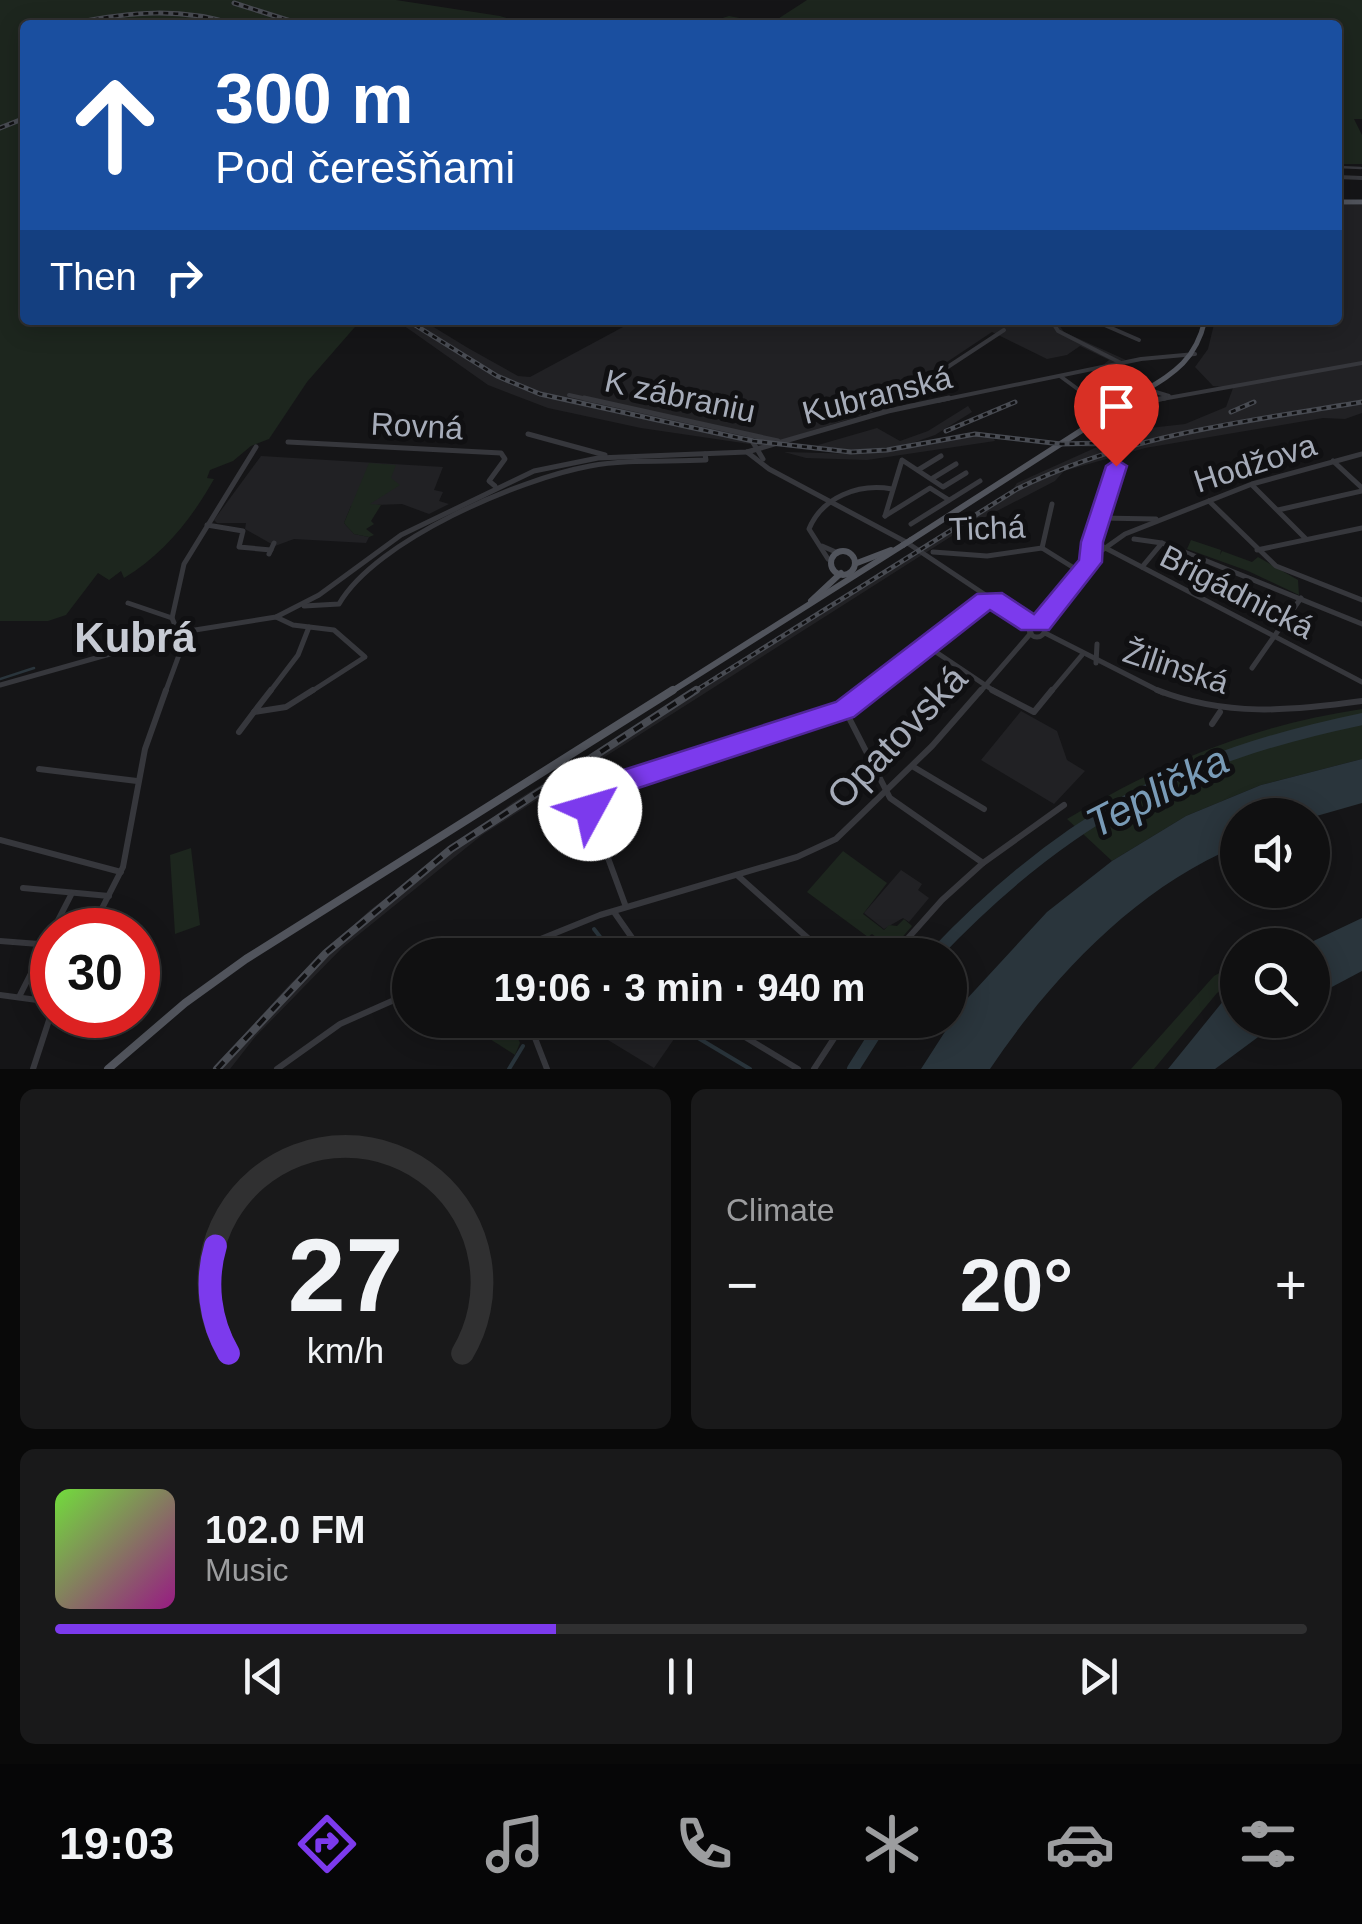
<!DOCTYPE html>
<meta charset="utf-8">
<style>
:root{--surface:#101011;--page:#19191a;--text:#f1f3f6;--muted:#9c9d9f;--line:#303031;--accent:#7c3aed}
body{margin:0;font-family:Arial,sans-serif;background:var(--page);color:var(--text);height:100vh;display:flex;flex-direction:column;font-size:38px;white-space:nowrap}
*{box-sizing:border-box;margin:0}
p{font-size:32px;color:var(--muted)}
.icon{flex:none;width:55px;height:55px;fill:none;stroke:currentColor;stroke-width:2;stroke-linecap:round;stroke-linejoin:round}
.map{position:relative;height:1069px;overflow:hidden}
.drawer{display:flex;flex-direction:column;gap:20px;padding:20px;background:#090909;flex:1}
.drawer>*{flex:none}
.top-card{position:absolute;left:20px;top:20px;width:1322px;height:305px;border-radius:10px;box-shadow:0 5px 25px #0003,0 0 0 2px var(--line);background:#1a4fa0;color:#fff;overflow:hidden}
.buttons{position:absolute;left:1220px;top:798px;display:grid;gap:20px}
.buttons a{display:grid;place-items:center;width:110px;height:110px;border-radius:50%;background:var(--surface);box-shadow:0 5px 25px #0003,0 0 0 2px var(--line);font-size:50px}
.speed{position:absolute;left:30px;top:908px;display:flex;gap:20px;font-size:50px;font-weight:700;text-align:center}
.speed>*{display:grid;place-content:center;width:130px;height:130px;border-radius:50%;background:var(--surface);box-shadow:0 5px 25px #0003,0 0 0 2px var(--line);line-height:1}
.speed .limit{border:15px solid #d22;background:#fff;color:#111}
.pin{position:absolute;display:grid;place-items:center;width:85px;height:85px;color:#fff;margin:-102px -42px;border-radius:50% 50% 50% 0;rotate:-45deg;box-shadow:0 0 10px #0007}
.pin .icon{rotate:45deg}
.me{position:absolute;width:110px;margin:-55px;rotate:51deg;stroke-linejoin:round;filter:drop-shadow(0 0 8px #0008)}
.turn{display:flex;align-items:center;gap:35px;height:210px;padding:0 30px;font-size:45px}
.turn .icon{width:130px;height:130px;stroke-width:2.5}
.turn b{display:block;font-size:70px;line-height:85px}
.then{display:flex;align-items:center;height:95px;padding:0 30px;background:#0003;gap:20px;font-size:38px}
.big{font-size:75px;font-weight:700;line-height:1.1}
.drawer .widget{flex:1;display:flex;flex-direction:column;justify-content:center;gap:15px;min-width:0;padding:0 35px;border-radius:15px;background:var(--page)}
.drawer .dial{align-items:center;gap:0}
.dial svg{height:260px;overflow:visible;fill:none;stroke:var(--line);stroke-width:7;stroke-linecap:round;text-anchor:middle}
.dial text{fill:var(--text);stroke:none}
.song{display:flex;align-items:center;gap:30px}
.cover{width:120px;height:120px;border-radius:15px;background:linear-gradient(135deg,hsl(100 70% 55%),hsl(310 70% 35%))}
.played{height:10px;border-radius:5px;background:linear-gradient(90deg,var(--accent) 40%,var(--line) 40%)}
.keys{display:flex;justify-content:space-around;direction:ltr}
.heat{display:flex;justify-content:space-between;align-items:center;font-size:55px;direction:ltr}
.drawer .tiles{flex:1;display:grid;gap:20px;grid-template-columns:1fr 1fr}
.widget:last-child{grid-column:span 2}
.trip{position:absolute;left:392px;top:938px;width:575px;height:100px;border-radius:50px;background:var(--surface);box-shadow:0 5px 25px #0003,0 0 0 2px var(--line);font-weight:700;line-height:100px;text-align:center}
.tabs{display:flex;height:160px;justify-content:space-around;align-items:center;background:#060607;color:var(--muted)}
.tabs .icon{width:70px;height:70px}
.tabs .active{color:var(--accent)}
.tabs b{font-size:45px;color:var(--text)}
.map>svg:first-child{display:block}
</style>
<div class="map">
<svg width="1362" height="1069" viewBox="0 0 1362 1069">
<rect width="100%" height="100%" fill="#151517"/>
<g fill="#212124">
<path d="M1338 204 1362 205V413L1345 419 1323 418 1145 448 1064 471 1055 481 966 527 482 835 342 948 255 1037 230 1069H213L290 984 370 910 512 803 1013 489 1017 483 1097 447 1067 446 1071 443 1130 437 1132 430 1185 424 1226 407 1233 388 1213 386 1195 367 1208 349 1215 320H1338Z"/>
<path d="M361 320H437L432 326 468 348 518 376 530 377 636 320H1065L1059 325 1064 332 1126 360 1103 365 1109 360 1080 346 1067 355 1047 359 992 332 872 412 763 446 641 428 548 408 488 385 403 325Z"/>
<path d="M968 406 972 412 935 435 904 446 856 450 822 449 818 445 877 428 900 441 928 431Z"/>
<path d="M972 436H992L995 441 867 460 806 458 784 452 862 454Z"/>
<path d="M261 456 443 467 434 490 443 492 439 501 449 504 429 514 402 504 351 506 344 523 354 534 369 537 366 543 294 539 275 546 245 529 246 523H217L214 520Z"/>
<path d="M1021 711 1057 731 1067 760 1085 771 1054 804 981 760Z"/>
<path d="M901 870 922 884 918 890 929 898 909 922 903 918 884 929 864 913Z"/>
<path d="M621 1020H652L674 1039 654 1068 608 1040Z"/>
</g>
<g fill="#1d261e">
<path d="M0 0H396L500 16 530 25H25V320H361L307 382 269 439 251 446 233 461 210 470 207 478 214 479C193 517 163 555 124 578L121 571 109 580 98 573 66 615 48 621H0Z"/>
<path d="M807 0H1362V119H1354L1362 135V164H1338V25H700L729 16 770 24Z"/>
<path d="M369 463 396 465 391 478 400 485 370 504 381 505 371 521 374 524 366 529 374 535 369 537 354 534 344 523Z"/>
<path d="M1191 540 1221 550 1220 555 1222 551 1252 562 1258 557 1298 580 1299 595 1248 571 1187 549Z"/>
<path d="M1362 709V759L1261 785 1186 816 1112 861 1067 819C1161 763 1254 725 1362 709Z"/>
<path d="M191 848 200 925 175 934 170 855Z"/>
<path d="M843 851 887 883 863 914 884 930 889 925 897 926 904 919 912 926 892 949 872 934 868 937 807 892Z"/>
<path d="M1237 963V979L1217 993 1154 1069H1131L1214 976Z"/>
<path d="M460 1020H511L520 1043 515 1055Z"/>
</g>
<g fill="#2a353c">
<path d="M1362 759V803L1313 817 1238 815 1237 846C1135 889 1051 978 990 1069H921L964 1002 1047 912 1112 861 1186 816 1261 785Z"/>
<path d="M1362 918V971L1313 997 1312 945H1305Z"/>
<path d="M1237 984 1238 1020H1281L1215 1069H1168Z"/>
</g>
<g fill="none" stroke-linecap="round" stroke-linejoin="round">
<path stroke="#2a353c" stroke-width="2.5" d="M0 679 34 668"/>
<g stroke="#2a353c" stroke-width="4">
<path d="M594 929 614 955"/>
<path d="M668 1020 750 1069"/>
<path d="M509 1069 523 1046"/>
</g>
<g stroke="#2a353c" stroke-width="12">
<path d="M934 955C1063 819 1179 757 1362 719"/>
<path d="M853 1069 884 1020"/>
</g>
<path stroke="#36373c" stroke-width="2.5" d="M1338 167 1361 168"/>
<g stroke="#36373c" stroke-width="4">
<path d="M1338 177 1362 178"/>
<path d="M1019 320 1031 325 1041 323"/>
<path d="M1062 320 1055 326 1058 331 1121 363"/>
<path d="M1093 320 1139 340"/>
<path d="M1060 376 1094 401"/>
<path d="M1149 390 1169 396"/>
<path d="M569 395 596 401"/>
<path d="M896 401 1004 330"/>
<path d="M937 401 1141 359 1195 354"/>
<path d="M1151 401 1362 363"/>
</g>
<g stroke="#36373c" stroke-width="5">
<path d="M584 398 778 441"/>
<path d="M1090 398 1125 430"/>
<path d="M1123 406 1165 398"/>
<path d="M879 412 900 398"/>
<path d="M528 434 605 455"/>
<path d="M749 436 763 459"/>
<path d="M288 442 501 453 505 459 489 481 495 486"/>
<path d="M747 452 769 469 906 542 1029 624"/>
<path d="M1333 461 1362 488"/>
<path d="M918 470 941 456"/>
<path d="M933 478 956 464"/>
<path d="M1252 485 1306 539"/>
<path d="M1209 501 1276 566 1362 600"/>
<path d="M1278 510 1362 491"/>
<path d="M885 516 902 460 943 487 966 473"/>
<path d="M885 516 930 488 949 500"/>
<path d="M1100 518 1156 519"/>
<path d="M911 524 980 481"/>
<path d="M207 525 243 531 239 547 271 550"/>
<path d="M1134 539 1162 543"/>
<path d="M1092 541 1362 682"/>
<path d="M822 546 838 553"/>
<path d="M1042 548 1052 504"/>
<path d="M1257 550 1362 528"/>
<path d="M933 552 987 556 1042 548 1082 573"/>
<path d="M269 554 274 543"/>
<path d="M828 559 809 529C822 497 859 483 892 489"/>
<path d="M1090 559 1120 458"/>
<path d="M1142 567 1162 543 1362 624"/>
<path d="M128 603 172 618"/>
<path d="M304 606 339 604C376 540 519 479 590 466 627 459 668 462 706 460L705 454"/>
<path d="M276 617 293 625 334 630 365 657 309 693"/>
<circle cx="1037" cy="629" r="8"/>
<path d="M1040 623 1094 556 1125 534 1252 484 1362 454"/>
<path d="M1045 633 1163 693"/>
<path d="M927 646 997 693"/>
<path d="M1096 663 1097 644"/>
<path d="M1252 668 1301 598"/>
<path d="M0 685 195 630 276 617 319 595 401 535 534 471 598 458 747 452 888 411 949 398"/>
<path d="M165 693 183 644 172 618 184 564 256 447"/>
<path d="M269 693 298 655 309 627"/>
<path d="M867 693 984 601 993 600"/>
<path d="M979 693 1031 633"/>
<path d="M1050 693 1082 655"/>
</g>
<g stroke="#36373c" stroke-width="6">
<path d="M271 690 254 712 286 707 313 690"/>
<path d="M992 690 1034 712 1052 690"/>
<path d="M1157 690C1226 717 1290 711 1362 701"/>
<path d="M845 710 890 798 983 863 942 900 893 955"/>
<path d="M1212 724 1220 712"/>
<path d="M239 732 254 712"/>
<path d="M912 766 984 809"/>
<path d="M39 769 137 781"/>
<path d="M0 840 121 872"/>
<path d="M983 863 1064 805"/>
<path d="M737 875 827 955"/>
<path d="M23 888 109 896"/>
<path d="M626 907 590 809 597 790 845 710 870 690"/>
<path d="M614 912 644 955"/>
<path d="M53 930 72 893"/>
<path d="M91 930 123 867 145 749 166 690"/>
<path d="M0 941 52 945"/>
<path d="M501 955 600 915 797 857 836 839 932 746 981 690"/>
<path d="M0 995 52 1002"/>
<path d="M19 997 52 932"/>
<path d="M528 1020 547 1069"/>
<path d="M717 1020 798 1069"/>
<path d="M33 1069 52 1011"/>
<path d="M277 1069 340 1024 410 993"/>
<path d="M814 1069 846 1020"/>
</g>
<g stroke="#51545c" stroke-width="5">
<path d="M1338 202H1362"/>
<path d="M1128 401C1167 376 1194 367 1205 320"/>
</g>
<g stroke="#51545c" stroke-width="6">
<path d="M911 540 1132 398"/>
<circle cx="843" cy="563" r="12"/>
<path d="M857 563 891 550"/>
<path d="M811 601 841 573"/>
<path d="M669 693 903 545"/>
</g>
<path stroke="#51545c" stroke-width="8" d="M108 1069 185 1003 246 959 673 690"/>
<g stroke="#484b52" stroke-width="5">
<g id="rail-far1">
<path d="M234 3 300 24"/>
<path d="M74 23C130 12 181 7 236 25"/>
<path d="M0 128 25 118"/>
<path d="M407 320 497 376 540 394 753 441 851 452 887 450 975 434 1061 444 1101 443"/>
<path d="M1231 412 1254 402"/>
<path d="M946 431 1015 402"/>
<path d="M692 693 1017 489C1126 435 1243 422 1362 402"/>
</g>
</g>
<g stroke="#484b52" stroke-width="8">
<path id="rail" d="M217 1069 326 953 451 849 696 690"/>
</g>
<use href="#rail-far1" stroke="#101012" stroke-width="2.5" stroke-dasharray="5" stroke-linecap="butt"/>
<use href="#rail" stroke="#101012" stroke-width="4" stroke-dasharray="10" stroke-linecap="butt"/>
<path stroke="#51545c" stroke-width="6" d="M903 545 911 540"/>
</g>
<path fill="#7c3aed" stroke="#51269a" stroke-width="2.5" d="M1116 459 1127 466 1103 542 1102 562 1049 630H1021L990 610 854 717 611 797 600 817 590 821 580 817 576 809 584 786 592 780 836 702 977 594 1002 593 1034 614 1079 560 1081 542 1106 466Z"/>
<g text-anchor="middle" stroke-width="10" stroke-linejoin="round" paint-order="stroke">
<g font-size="32" fill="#a6acb9" stroke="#101012">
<text transform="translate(877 395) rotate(-14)" y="11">Kubranská</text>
<text transform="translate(680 396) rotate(12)" y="11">K zábraniu</text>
<text transform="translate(417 426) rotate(3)" y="11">Rovná</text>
<text transform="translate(1255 463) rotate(-18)" y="11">Hodžova</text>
<text transform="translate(987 528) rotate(-2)" y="11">Tichá</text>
<text transform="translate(1237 592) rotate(27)" y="11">Brigádnická</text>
<text transform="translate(1176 667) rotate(18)" y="11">Žilinská</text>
</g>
<g font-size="38" fill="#a6acb9" stroke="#101012">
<text transform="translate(897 737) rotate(-46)" y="13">Opatovská</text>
</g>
<g font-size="42" font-weight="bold" fill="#c7cbd4" stroke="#101012">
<text x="135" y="652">Kubrá</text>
</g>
<g font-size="42" font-style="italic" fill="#799bb7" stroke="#101012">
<text transform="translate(1157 791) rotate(-27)" y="15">Teplička</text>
</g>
</g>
</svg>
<div class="buttons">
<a><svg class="icon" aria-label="sound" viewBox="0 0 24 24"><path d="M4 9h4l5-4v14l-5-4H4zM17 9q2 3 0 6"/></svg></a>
<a><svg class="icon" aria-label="search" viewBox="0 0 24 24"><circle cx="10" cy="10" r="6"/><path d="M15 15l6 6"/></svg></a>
</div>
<div class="speed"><div class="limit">30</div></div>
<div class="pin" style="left:1116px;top:466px;background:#d93025"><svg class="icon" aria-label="arrive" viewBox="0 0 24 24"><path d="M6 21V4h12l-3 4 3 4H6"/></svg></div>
<svg class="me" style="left:590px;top:809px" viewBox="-20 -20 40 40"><circle r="19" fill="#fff"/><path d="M0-13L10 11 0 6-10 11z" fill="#7c3aed"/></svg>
<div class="trip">19:06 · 3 min · 940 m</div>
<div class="top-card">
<div class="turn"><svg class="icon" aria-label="ahead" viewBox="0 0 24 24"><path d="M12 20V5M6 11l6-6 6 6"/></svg><div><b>300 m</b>Pod čerešňami</div></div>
<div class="then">Then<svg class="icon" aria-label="right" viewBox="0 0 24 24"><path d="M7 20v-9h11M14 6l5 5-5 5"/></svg></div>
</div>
</div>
<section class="drawer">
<div class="tiles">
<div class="widget dial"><svg viewBox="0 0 100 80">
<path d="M14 69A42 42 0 1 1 86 69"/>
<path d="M14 69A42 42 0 0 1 10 36" stroke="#7c3aed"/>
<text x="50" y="56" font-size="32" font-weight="700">27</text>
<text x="50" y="72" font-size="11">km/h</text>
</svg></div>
<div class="widget"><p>Climate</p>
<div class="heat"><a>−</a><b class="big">20°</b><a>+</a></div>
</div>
<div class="widget">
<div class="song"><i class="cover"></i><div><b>102.0 FM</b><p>Music</p></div></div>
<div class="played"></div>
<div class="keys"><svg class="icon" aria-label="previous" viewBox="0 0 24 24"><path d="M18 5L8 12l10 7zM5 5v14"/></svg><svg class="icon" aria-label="pause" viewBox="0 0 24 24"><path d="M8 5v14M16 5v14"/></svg><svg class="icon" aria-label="next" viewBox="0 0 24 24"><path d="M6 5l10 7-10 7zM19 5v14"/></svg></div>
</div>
</div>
</section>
<nav class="tabs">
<b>19:03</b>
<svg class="icon active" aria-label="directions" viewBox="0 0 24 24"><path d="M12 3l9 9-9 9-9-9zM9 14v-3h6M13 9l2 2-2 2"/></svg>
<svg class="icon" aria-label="music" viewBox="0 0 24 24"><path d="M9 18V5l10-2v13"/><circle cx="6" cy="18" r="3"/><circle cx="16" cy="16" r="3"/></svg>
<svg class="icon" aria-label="phone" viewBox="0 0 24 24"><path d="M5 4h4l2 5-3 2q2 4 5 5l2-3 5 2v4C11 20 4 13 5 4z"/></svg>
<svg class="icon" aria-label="climate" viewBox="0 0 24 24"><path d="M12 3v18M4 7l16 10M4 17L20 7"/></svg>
<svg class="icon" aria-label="car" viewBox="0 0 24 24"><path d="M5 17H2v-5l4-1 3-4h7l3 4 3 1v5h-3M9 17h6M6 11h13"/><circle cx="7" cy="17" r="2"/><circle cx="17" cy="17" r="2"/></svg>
<svg class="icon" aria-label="filters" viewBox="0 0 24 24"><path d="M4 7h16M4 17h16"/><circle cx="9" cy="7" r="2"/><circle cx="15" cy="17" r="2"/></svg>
</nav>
